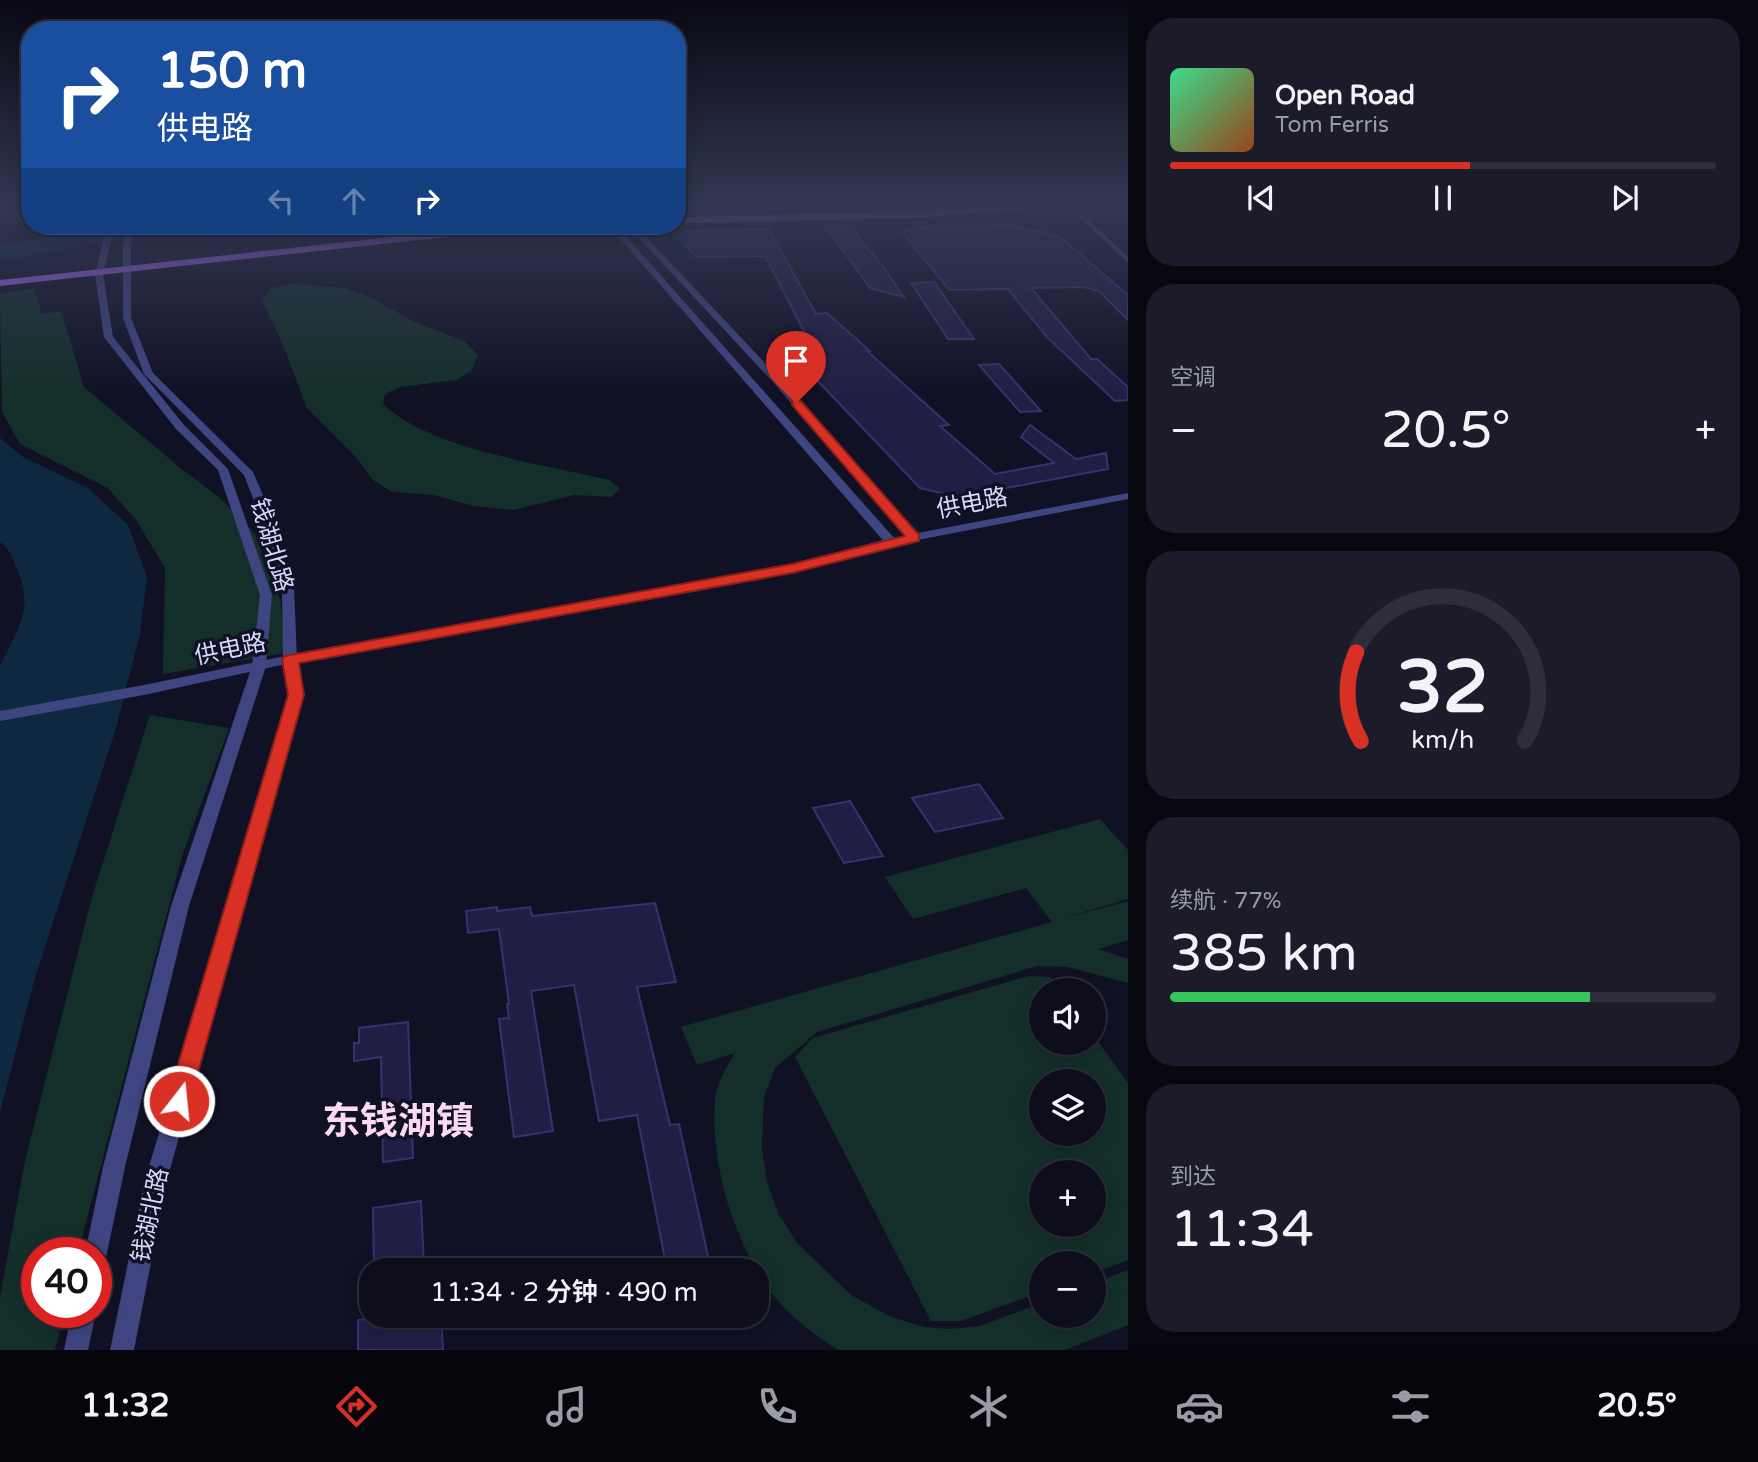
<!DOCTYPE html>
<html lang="zh">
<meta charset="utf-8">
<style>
:root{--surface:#0d0d1c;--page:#1b1b29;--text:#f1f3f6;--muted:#9a9ca3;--line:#2d2d3b;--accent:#d93025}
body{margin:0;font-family:"Varela Round","Noto Sans SC",sans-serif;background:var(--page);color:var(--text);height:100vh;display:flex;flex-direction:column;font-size:26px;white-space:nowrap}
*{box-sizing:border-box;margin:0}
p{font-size:23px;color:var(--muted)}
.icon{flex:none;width:38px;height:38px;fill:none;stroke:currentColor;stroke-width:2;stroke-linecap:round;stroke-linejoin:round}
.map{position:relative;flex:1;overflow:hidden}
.details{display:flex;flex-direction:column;gap:18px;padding:18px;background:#07070f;width:630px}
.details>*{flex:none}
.guide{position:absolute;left:21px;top:21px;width:665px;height:214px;border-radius:28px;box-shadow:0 4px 18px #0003,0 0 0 2px var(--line);background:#1a4fa0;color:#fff;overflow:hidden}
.fabs{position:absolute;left:1029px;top:978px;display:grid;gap:14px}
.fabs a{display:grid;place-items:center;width:77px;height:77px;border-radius:50%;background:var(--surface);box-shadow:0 4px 18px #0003,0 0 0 2px var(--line);font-size:35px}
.speed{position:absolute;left:21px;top:1237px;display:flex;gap:14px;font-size:35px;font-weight:700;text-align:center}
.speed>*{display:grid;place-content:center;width:91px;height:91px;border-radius:50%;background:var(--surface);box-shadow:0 4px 18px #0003,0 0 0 2px var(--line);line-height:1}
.speed .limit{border:10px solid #d22;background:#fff;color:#111}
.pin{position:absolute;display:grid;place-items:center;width:60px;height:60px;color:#fff;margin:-72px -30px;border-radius:50% 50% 50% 0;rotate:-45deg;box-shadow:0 0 7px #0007}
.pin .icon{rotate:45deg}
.me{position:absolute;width:77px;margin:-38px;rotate:16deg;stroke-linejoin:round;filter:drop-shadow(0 0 5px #0008)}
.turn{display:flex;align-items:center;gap:24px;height:147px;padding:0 21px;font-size:32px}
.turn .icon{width:91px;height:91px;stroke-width:2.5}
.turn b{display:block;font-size:49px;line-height:60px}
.lanes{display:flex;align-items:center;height:66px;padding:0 21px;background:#0003;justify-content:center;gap:35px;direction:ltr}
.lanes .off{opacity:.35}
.big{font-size:52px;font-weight:600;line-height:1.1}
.details .widget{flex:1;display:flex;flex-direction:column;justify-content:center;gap:10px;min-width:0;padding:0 24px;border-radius:28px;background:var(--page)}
.details .dial{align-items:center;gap:0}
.dial svg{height:182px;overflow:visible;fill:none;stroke:var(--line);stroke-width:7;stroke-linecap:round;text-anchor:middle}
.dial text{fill:var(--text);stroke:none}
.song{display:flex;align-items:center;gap:21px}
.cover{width:84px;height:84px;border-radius:10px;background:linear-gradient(135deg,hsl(150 70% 55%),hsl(20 70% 35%))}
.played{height:7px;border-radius:4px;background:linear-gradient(90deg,var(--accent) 55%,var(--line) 55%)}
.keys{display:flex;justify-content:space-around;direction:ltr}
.heat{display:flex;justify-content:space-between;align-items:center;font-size:38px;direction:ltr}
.charge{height:10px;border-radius:5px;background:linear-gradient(90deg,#34c759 77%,var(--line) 0)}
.trip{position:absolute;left:359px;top:1258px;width:410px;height:70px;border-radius:28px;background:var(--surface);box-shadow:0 4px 18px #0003,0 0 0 2px var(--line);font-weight:600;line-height:70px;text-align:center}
.menu{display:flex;height:112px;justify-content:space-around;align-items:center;background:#05050b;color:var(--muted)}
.menu .icon{width:49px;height:49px}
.menu .selected{color:var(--accent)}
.menu b{font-size:32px;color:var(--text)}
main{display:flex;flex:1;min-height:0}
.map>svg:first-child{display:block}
</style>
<main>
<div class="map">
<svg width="1128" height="1350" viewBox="0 0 1128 1350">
<rect width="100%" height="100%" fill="#111125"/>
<g fill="#142f2a" fill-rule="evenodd">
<path d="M293 284 343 288 370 297 411 320 464 341 478 355 471 371 456 380 400 387 385 394 383 404C431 450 544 464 609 480L620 489 611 497 574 495 513 510 474 506 434 495 392 492 373 480 356 457 307 408 281 340 262 301 271 288Z"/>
<path d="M34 288 42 314 61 311 84 387 179 467 219 497 255 534 280 599 286 653 163 674 165 568 136 520 108 488 20 444 2 412 0 294Z"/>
<path d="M150 715 229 728 182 856 78 1253H37V1312L64 1313 55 1350H0V1297L25 1161 92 897Z"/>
<path d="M1100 819 1128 850V899L1061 919 1128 901V940L1098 949 1128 959V983L1068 967 1037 966 817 1032 775 1068 764 1097 762 1148 767 1182 778 1213 797 1243 851 1295 889 1316 923 1327 949 1329 980 1326 1041 1303V1316H1094V1283L1128 1270V1325L1065 1350H838C817 1336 797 1322 780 1303 737 1253 710 1168 715 1102 716 1084 726 1068 735 1053L697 1065 681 1027 1052 922 1026 888 913 919 885 877Z"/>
<path d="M1028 976 1050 977 1060 990H1041V1043H1094V1036L1128 1083V1260L1094 1273V1264H1041V1292L961 1321H931L795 1057 813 1038ZM1041 1082H1094V1134H1041ZM1094 1172V1225H1041V1172Z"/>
</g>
<g fill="#0e2841">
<path d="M105 226H177L158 232 0 260V245Z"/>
<path d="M0 438 23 457 88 488 128 525 147 577 140 633 116 728 34 981 0 1112V666C17 629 35 610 17 569 12 558 10 548 0 542Z"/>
</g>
<g fill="#211e45" stroke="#353270" stroke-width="2">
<path d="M1011 225 1060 237 1128 295V320L1099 291 1083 287 1031 288 1091 359H1097L1128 387V400L1115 401 1047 337 1008 289 949 290 903 233 918 227Z"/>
<path d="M850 226 884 268 904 297 870 288 826 227Z"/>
<path d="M769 229 816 314 827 313 870 351H867L949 425 940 426 995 474 1054 463 1021 437 1030 425 1076 459 1106 453 1108 469 958 497 920 488 813 376 823 368 765 256 696 257 676 237 687 231Z"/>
<path d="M934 282 974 339H948L911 283Z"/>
<path d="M999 364 1041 411 1020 412 979 365Z"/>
<path d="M979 784 1003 818 935 832 912 798Z"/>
<path d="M850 801 883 856 844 863 813 808Z"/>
<path d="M655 903 676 982 637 987 670 1125 679 1124 711 1270H667L637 1115 599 1121 574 985 531 991 553 1131 514 1137 499 1019 509 1018 507 1004H509L499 929 468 933 466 911 497 907V911L530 907 532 916Z"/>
<path d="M408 1022 413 1158 383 1162 381 1057 354 1061V1043H359V1028Z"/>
<path d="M421 1201 424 1270H374L373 1208Z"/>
<path d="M387 1316H441L443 1350H358V1320Z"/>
</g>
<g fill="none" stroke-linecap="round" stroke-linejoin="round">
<path fill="#3f4581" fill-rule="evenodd" d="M1128 493V499L892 545 792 572 290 663 144 695 0 721V711L144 685 290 655 791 564 891 538Z"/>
<g fill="#3f4581" fill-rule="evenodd">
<path d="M1069 207H1076L1128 257V263Z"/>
<path d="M107 226H115L103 274 113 337 184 425 228 469 272 595 266 666 189 906 125 1167 107 1253 104 1261 96 1264V1253H85L103 1167 171 906 252 666 260 595 218 470 176 429 104 337 95 274Z"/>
<path d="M123 226H131V318L153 373 253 472 272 516 294 587 297 659 303 695 167 1180 134 1350H110L145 1180 289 695 283 659 282 587 260 516 244 475 144 374 123 318Z"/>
<path d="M609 226H617L895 539 897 542 895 545H887Z"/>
<path d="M628 226H636L778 377 918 535 920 538 918 541H910L772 381Z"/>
<path d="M72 1312H96L88 1350H64Z"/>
</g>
<g fill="#ac66f5" fill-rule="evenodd">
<path d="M986 207H1026L1021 210 910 218 677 223V217L910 212Z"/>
<path d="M492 226H523L518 229 0 286V280Z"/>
</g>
</g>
<linearGradient id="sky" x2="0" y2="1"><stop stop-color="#090914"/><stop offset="0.52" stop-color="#323851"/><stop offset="1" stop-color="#323851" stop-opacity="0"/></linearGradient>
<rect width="1128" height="396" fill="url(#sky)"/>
<path fill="#d93025" stroke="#8d1f18" stroke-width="2" d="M792 400H800L919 535V541L792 573 299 663 304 695 190 1101 187 1108 179 1111 171 1108 167 1101 288 695 282 659 285 656 792 564 905 536 792 405Z"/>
<g text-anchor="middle" stroke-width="7" stroke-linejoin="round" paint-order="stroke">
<g font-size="24" fill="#d8d8fc" stroke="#111125">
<text transform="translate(972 503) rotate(-11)" y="8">供电路</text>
<text transform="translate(272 545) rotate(74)" y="8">钱湖北路</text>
<text transform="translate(230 649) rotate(-12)" y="8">供电路</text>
<text transform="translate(150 1215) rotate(-78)" y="8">钱湖北路</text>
</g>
<g font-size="38" font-weight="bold" fill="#fdd9f5" stroke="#111125">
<text x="398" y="1134">东钱湖镇</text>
</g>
</g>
</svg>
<div class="fabs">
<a><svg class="icon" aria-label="sound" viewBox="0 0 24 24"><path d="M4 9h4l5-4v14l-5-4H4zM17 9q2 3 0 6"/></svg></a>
<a><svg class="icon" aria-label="layers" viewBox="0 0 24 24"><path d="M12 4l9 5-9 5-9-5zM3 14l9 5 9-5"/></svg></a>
<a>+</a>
<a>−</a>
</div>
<div class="speed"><div class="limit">40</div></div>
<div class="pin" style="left:796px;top:403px;background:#d93025"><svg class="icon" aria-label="arrive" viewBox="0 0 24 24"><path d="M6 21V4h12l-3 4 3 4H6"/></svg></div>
<svg class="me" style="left:179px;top:1101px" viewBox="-20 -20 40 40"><circle r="17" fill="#d93025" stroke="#fff" stroke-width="3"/><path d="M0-11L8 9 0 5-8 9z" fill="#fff"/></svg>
<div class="trip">11:34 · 2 分钟 · 490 m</div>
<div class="guide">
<div class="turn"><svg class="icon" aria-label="right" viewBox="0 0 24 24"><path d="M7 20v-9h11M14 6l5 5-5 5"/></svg><div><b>150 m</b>供电路</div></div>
<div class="lanes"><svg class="icon off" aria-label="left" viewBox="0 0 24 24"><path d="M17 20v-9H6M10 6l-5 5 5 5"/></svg><svg class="icon off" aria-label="ahead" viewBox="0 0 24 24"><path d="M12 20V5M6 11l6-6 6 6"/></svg><svg class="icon" aria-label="right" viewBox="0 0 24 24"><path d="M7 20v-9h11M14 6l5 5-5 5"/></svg></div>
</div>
</div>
<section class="details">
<div class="widget">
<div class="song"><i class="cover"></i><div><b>Open Road</b><p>Tom Ferris</p></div></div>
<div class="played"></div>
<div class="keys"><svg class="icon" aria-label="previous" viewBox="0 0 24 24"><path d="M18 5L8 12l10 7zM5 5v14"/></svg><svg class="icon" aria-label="pause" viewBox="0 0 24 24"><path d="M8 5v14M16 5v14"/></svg><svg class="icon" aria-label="next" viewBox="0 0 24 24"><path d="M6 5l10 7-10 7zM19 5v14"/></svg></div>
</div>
<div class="widget"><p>空调</p>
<div class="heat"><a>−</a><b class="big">20.5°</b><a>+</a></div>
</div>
<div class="widget dial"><svg viewBox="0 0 100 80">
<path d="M14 69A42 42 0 1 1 86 69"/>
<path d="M14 69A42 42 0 0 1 12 30" stroke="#d93025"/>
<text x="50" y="56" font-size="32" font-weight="700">32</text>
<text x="50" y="72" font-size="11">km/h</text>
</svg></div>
<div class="widget"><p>续航 · 77%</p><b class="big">385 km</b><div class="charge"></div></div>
<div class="widget"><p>到达</p><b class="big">11:34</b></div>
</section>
</main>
<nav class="menu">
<b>11:32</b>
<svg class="icon selected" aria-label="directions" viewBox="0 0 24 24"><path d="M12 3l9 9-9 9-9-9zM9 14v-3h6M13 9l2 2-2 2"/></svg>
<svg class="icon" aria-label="music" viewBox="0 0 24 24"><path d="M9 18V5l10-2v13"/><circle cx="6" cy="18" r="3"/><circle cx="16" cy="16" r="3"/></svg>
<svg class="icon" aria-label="phone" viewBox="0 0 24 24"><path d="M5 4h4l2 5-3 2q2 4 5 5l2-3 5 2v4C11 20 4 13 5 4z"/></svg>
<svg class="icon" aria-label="climate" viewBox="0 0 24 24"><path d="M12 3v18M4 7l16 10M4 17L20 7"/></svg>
<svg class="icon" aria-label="car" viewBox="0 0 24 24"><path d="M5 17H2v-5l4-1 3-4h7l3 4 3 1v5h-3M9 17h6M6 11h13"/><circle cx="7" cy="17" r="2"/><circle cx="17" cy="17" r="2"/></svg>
<svg class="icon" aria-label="filters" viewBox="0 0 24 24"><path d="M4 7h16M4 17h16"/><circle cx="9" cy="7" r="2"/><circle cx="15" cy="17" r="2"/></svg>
<b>20.5°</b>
</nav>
